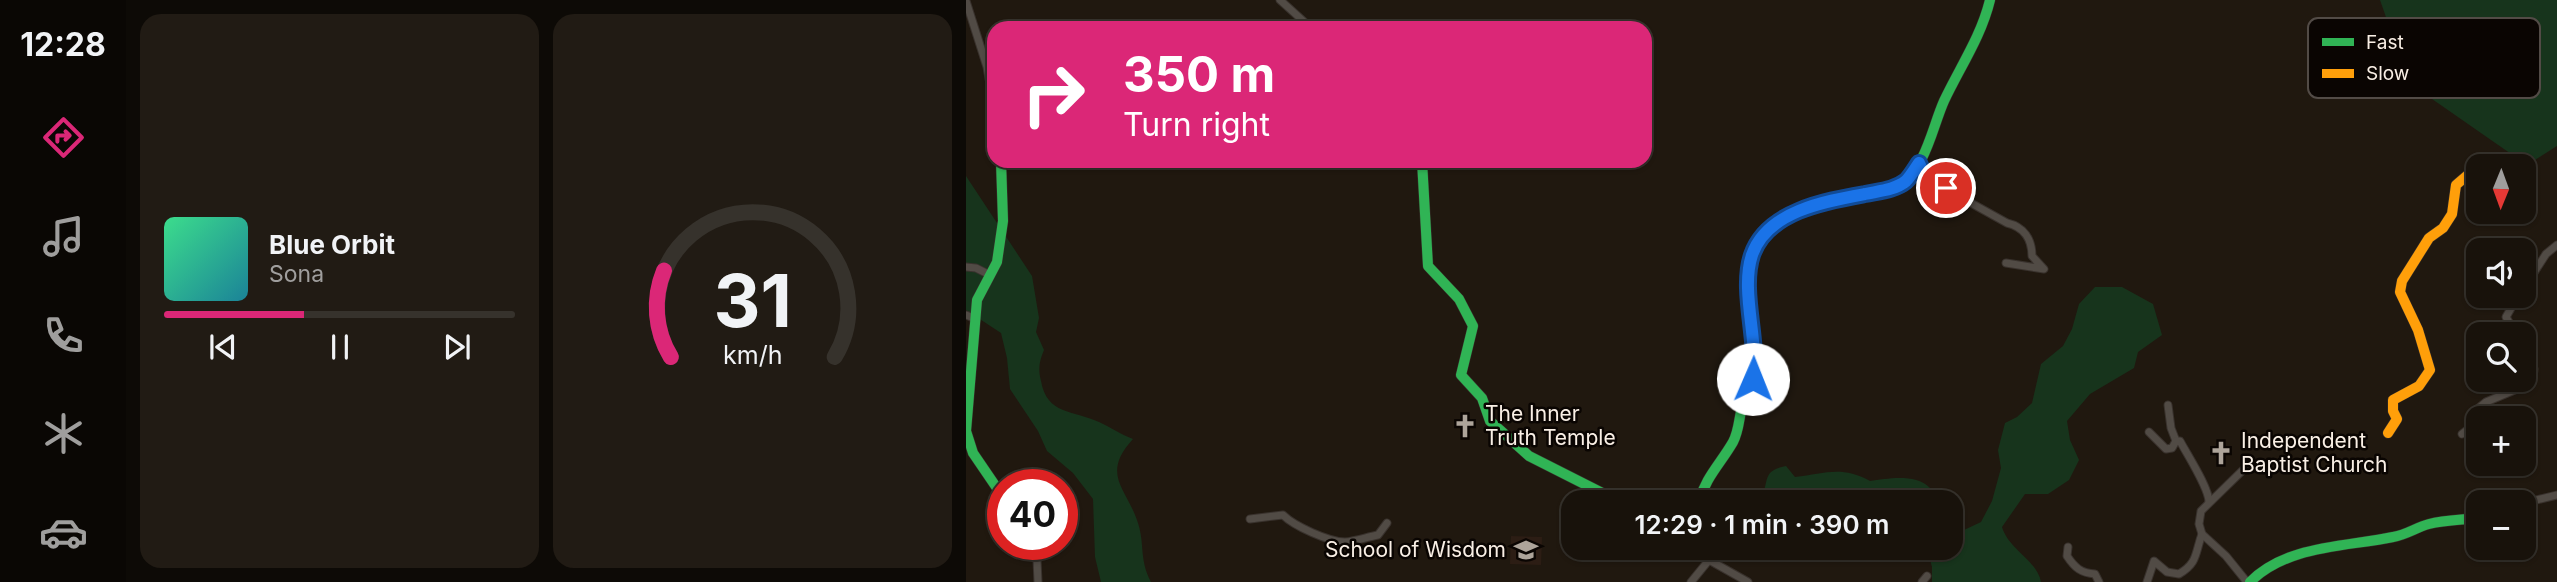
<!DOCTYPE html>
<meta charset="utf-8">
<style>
:root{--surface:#18120b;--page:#211b14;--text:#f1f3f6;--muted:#9f9e9d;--line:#36322c;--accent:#db2777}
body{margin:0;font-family:Inter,sans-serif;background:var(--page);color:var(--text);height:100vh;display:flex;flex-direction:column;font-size:26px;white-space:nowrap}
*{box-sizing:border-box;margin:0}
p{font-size:23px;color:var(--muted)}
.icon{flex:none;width:38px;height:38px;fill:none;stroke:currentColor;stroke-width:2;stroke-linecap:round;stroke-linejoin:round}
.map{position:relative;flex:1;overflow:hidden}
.side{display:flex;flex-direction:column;gap:14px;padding:14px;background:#0d0a06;width:840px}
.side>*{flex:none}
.banner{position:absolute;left:21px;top:21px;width:665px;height:147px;border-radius:21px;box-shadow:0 2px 5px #0004,0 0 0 2px var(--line);background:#db2777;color:#fff;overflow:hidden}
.needle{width:46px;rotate:181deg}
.controls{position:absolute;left:1500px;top:154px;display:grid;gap:14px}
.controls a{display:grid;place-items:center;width:70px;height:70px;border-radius:14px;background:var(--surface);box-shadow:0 2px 5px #0004,0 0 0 2px var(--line);font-size:35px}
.speed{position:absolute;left:21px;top:469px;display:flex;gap:14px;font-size:35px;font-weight:700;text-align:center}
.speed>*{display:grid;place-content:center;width:91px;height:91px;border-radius:50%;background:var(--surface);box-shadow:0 2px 5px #0004,0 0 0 2px var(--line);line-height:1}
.speed .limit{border:10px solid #d22;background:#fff;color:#111}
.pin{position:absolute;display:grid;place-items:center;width:60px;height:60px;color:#fff;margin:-30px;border:4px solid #fff;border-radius:50%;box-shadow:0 2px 7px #0007}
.me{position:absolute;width:77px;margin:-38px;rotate:1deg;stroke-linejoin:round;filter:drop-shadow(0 0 5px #0008)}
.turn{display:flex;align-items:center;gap:24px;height:147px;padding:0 21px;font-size:32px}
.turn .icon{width:91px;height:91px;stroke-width:2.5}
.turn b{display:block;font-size:49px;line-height:60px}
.side .card{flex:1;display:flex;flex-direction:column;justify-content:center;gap:10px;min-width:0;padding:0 24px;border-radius:21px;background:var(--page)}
.side .dial{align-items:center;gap:0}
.dial svg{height:182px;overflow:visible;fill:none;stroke:var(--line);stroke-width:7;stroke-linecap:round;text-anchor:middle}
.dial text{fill:var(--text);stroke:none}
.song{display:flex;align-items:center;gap:21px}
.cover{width:84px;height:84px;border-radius:10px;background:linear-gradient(135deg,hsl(150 70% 55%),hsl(190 70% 35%))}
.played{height:7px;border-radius:4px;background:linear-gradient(90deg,var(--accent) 40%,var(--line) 40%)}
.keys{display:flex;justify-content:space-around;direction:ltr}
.side .tiles{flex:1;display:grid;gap:14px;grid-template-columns:repeat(2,1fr)}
.trip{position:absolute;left:595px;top:490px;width:402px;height:70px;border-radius:21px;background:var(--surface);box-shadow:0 2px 5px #0004,0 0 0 2px var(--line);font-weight:600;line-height:70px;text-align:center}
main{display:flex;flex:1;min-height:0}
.menu{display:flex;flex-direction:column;width:126px;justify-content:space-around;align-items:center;background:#0a0704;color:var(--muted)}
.menu .icon{width:49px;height:49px}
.menu .selected{color:var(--accent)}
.menu b{font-size:32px;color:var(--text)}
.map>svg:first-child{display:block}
</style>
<main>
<nav class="menu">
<b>12:28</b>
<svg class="icon selected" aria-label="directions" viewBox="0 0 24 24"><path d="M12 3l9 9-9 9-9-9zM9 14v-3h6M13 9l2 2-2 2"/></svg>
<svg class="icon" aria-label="music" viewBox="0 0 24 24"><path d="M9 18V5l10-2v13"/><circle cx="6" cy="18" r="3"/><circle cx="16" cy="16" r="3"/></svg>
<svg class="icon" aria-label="phone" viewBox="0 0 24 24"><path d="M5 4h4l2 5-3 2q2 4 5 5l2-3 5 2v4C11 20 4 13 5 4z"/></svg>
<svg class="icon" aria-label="climate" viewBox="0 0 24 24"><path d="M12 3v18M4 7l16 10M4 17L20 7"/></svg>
<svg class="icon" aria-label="car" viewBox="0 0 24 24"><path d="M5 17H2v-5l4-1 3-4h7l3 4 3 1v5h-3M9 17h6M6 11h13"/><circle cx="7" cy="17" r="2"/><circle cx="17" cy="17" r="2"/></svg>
</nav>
<section class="side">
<div class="tiles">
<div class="card">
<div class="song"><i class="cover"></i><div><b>Blue Orbit</b><p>Sona</p></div></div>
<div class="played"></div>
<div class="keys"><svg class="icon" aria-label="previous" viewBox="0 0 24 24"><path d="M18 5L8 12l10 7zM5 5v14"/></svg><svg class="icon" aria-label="pause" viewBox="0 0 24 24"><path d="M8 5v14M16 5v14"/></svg><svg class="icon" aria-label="next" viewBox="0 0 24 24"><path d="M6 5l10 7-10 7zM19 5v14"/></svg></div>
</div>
<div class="card dial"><svg viewBox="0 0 100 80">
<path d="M14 69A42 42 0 1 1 86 69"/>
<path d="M14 69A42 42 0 0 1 11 31" stroke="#db2777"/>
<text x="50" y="56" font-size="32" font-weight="700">31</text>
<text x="50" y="72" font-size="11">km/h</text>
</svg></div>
</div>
</section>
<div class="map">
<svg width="1591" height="582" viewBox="0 0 1591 582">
<rect width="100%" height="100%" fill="#20180f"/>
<path fill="#2c1d14" d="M545 536 576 537 575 565 544 564Z"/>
<g fill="#17341c">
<path d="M1414 0H1591V146L1561 165 1443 83Z"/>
<path d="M0 176 66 276 73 318 70 332 78 350C73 362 72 369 75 381 81 415 107 410 133 422 144 427 154 434 167 439 134 475 161 488 172 523 179 545 173 559 185 582H135L129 557 127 499 107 473 81 451 72 431 44 389 41 358 35 333 0 310Z"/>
<path d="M1129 287H1156L1187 304 1196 335 1172 352 1168 368 1124 394 1101 421 1104 440 1113 460 1103 480 1082 494H1059L1036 527C1043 550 1071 560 1075 582H966V567L961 548H985V516L998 530 1015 522 1026 501 1035 468 1032 450 1039 423 1051 417 1066 403 1075 364 1097 346 1106 329 1113 304Z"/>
<path d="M820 466 829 477C858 474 875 465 904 481 921 479 949 473 964 488 968 491 970 498 973 502H771L779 495 795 498C804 481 795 471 820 466Z"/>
</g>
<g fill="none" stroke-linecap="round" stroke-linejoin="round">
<g stroke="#39322d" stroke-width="9">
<g id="street">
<path d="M314 0 345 28"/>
<path d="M0 1 21 67 28 107"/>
<path d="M953 163 960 178 1041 223C1058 227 1066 239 1066 256L1078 269 1040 263"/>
<path d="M0 267 10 268 24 275"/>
<path d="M1558 288 1580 254 1591 245"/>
<path d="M0 315 10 319"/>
<path d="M1550 334 1540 317 1552 296"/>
<path d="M1202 405 1205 428 1210 441H1214C1222 456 1243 488 1243 502"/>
<path d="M1183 432 1200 449 1206 448 1210 441"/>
<path d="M1496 434 1506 426 1509 411 1520 402 1558 386 1567 378 1568 369 1558 348"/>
<path d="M1278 469 1235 511 1233 524 1236 534 1260 556 1281 582"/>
<path d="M1558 503 1591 495"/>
<path d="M284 519 317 515C328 526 363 542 379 542 390 541 401 537 412 535L421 523"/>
<path d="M66 544 71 560 72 582"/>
<path d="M1102 547 1101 556C1109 568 1115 573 1129 574L1133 582"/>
<path d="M728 548 743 560 782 582"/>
<path d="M725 582 743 560"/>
<path d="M956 582 961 576"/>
<path d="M1181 582 1188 561 1201 572 1213 574C1232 563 1229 553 1236 534"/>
</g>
</g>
<g stroke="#39322d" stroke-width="11">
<g id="fast">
<path d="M35 161 37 221 31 262 11 300 0 431 7 453 37 497"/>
<path d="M456 161 462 266 493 299 507 326 495 375 516 398 524 421 563 456 654 502"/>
<path d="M733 502C739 478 755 463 767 442 773 431 773 418 776 407 780 393 788 381 789 366 791 328 769 281 791 246 813 210 860 201 898 194 910 192 923 191 934 184 960 168 966 128 978 101 994 67 1015 37 1024 0"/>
<path d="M1284 582C1321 545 1379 547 1427 537 1440 535 1451 527 1463 524 1479 520 1496 520 1512 518"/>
</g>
</g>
<g stroke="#39322d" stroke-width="11">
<path id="slow" d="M1422 433 1431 419 1427 411V400L1453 386 1464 370 1452 330 1434 292 1436 281 1463 238 1477 228 1486 214 1490 185 1504 173 1506 164"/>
</g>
<use href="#street" stroke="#514b45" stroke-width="7"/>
<use href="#fast" stroke="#30b455" stroke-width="10"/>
<use href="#slow" stroke="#ff9f0a" stroke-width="10"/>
</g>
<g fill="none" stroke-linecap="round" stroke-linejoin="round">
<g stroke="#114b97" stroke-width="18">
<path id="route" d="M787 379C793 341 774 291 786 255 801 211 860 201 899 194 913 191 929 190 940 181 945 176 949 169 953 163L960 178 980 188"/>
</g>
<use href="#route" stroke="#1a73e8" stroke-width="12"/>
</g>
<defs>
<g id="church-bare" transform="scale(1.89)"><path d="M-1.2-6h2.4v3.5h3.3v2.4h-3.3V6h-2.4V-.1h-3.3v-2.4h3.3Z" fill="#ada49a" stroke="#0a0502" stroke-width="2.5" paint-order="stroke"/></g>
<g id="school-bare" transform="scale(1.89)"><path d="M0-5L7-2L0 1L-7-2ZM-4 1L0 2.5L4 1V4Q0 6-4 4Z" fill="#ada49a" stroke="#0a0502" stroke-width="2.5" paint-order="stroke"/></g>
</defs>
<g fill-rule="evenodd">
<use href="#church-bare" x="499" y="426"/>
<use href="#church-bare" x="1255" y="453"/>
<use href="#school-bare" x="560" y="550"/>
</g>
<g text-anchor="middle" stroke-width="5" stroke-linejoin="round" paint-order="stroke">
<g font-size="21" fill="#f9efe5" stroke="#0a0502" text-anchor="start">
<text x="519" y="421">The Inner<tspan x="519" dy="24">Truth Temple</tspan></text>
<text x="1275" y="448">Independent<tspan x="1275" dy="24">Baptist Church</tspan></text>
<text x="540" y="557" text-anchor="end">School of Wisdom</text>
</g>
</g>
<rect x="1342" y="18" width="232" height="80" rx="10" fill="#0a0502" stroke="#524b46" stroke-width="2"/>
<rect x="1356" y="38" width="32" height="8" fill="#30b455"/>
<rect x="1356" y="69" width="32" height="9" fill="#ff9f0a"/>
<g font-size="19" fill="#f9efe5">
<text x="1400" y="49">Fast</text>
<text x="1400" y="80">Slow</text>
</g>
</svg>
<div class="controls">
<a><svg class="needle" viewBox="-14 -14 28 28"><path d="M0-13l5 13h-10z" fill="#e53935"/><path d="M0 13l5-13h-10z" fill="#9f9e9d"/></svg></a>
<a><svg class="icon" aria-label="sound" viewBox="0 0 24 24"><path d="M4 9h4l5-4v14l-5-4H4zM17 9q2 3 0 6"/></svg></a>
<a><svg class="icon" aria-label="search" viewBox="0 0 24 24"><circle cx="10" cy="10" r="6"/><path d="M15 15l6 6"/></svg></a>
<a>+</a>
<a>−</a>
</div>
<div class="speed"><div class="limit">40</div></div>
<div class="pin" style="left:980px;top:188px;background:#d93025"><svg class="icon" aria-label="arrive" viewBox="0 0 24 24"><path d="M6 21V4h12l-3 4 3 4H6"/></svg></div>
<svg class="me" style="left:787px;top:379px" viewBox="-20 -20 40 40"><circle r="19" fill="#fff"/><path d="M0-13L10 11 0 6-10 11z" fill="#1a73e8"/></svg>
<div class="trip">12:29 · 1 min · 390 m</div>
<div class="banner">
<div class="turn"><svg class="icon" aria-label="right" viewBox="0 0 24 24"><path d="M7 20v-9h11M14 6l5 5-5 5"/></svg><div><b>350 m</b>Turn right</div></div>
</div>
</div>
</main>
